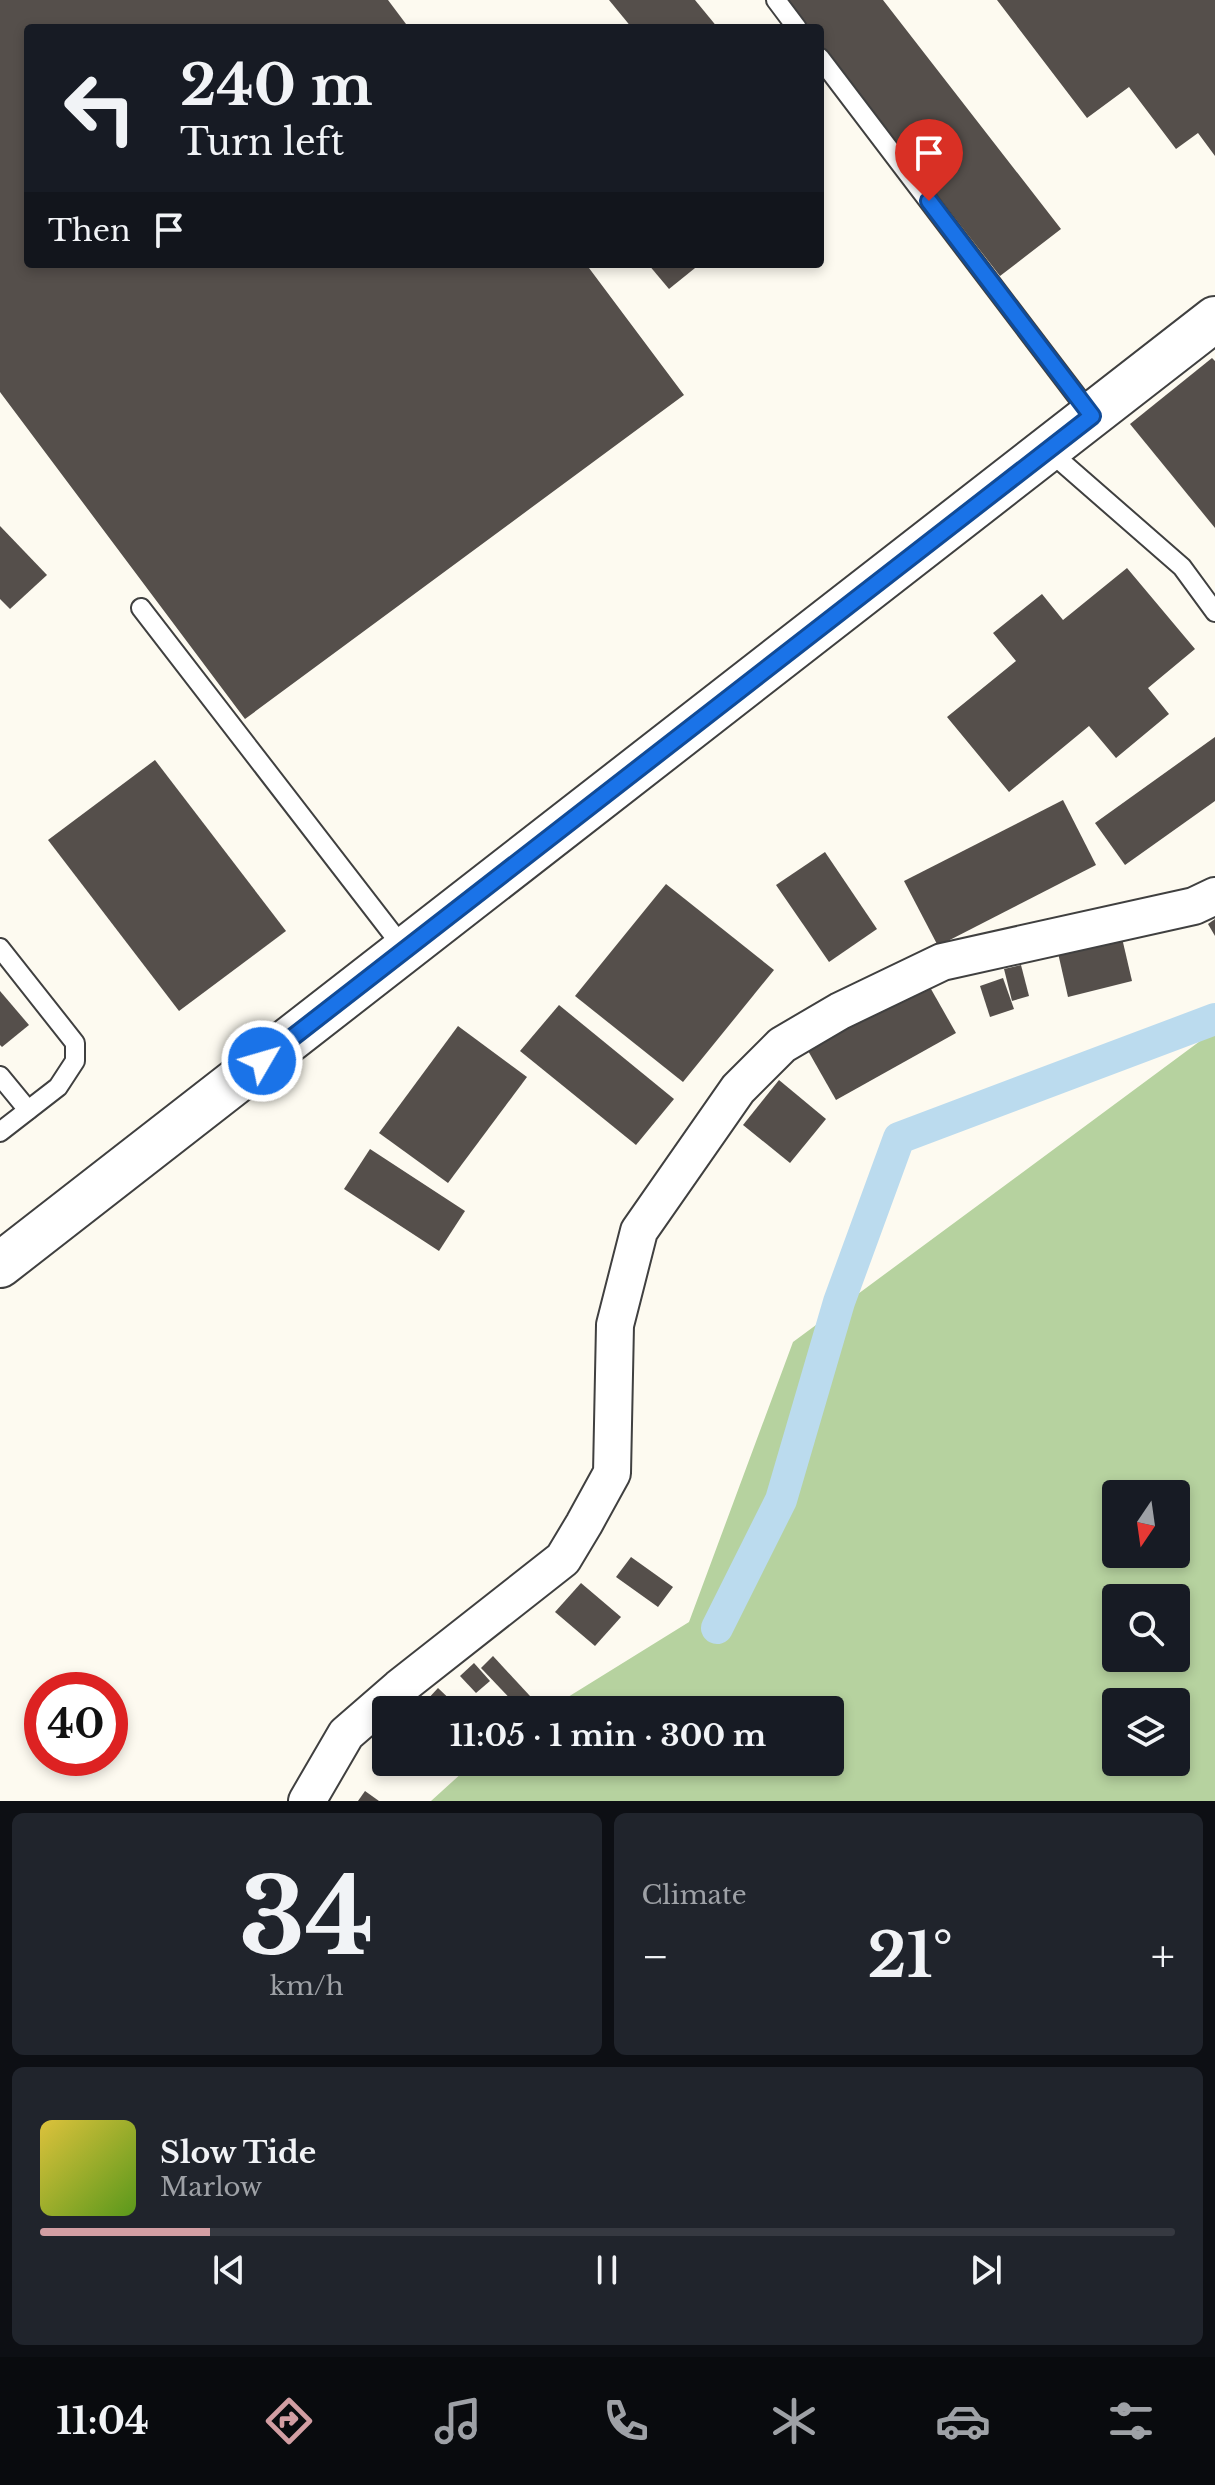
<!DOCTYPE html>
<meta charset="utf-8">
<style>
:root{--surface:#171b24;--page:#20242c;--text:#f1f3f6;--muted:#9ea1a6;--line:#363941;--accent:#d29ea3}
body{margin:0;font-family:"Libre Baskerville",serif;background:var(--page);color:var(--text);height:100vh;display:flex;flex-direction:column;font-size:30px;white-space:nowrap}
*{box-sizing:border-box;margin:0}
p{font-size:26px;color:var(--muted)}
.icon{flex:none;width:44px;height:44px;fill:none;stroke:currentColor;stroke-width:2;stroke-linecap:round;stroke-linejoin:round}
.map{position:relative;height:1801px;overflow:hidden}
.side{display:flex;flex-direction:column;gap:12px;padding:12px;background:#0d0f14;flex:1}
.side>*{flex:none}
.hud{position:absolute;left:24px;top:24px;width:800px;height:244px;border-radius:8px;box-shadow:0 4px 12px #0003;background:#171b24;color:var(--text);overflow:hidden}
.needle{width:52px;rotate:193deg}
.fabs{position:absolute;left:1102px;top:1480px;display:grid;gap:16px}
.fabs a{display:grid;place-items:center;width:88px;height:88px;border-radius:8px;background:var(--surface);box-shadow:0 4px 12px #0003;font-size:40px}
.speed{position:absolute;left:24px;top:1672px;display:flex;gap:16px;font-size:40px;font-weight:700;text-align:center}
.speed>*{display:grid;place-content:center;width:104px;height:104px;border-radius:50%;background:var(--surface);box-shadow:0 4px 12px #0003;line-height:1}
.speed .limit{border:12px solid #d22;background:#fff;color:#111}
.pin{position:absolute;display:grid;place-items:center;width:68px;height:68px;color:#fff;margin:-82px -34px;border-radius:50% 50% 50% 0;rotate:-45deg;box-shadow:0 0 8px #0007}
.pin .icon{rotate:45deg}
.me{position:absolute;width:88px;margin:-44px;rotate:52deg;stroke-linejoin:round;filter:drop-shadow(0 0 6px #0008)}
.turn{display:flex;align-items:center;gap:28px;height:168px;padding:0 24px;font-size:36px}
.turn .icon{width:104px;height:104px;stroke-width:2.5}
.turn b{display:block;font-size:56px;line-height:68px}
.then{display:flex;align-items:center;height:76px;padding:0 24px;background:#0003;gap:16px;font-size:30px}
.big{font-size:60px;font-weight:700;line-height:1.1}
.side .tile{flex:1;display:flex;flex-direction:column;justify-content:center;gap:12px;min-width:0;padding:0 28px;border-radius:12px;background:var(--page)}
.side .dial{align-items:center;gap:0}
.dial b{font-size:104px;line-height:1}
.song{display:flex;align-items:center;gap:24px}
.cover{width:96px;height:96px;border-radius:12px;background:linear-gradient(135deg,hsl(50 70% 55%),hsl(90 70% 35%))}
.played{height:8px;border-radius:4px;background:linear-gradient(90deg,var(--accent) 15%,var(--line) 15%)}
.keys{display:flex;justify-content:space-around;direction:ltr}
.heat{display:flex;justify-content:space-between;align-items:center;font-size:44px;direction:ltr}
.side .tiles{flex:1;display:grid;gap:12px;grid-template-columns:1fr 1fr}
.tile:last-child{grid-column:span 2}
.trip{position:absolute;left:372px;top:1696px;width:472px;height:80px;border-radius:8px;background:var(--surface);box-shadow:0 4px 12px #0003;font-weight:700;line-height:80px;text-align:center}
.dock{display:flex;height:128px;justify-content:space-around;align-items:center;background:#090b0e;color:var(--muted)}
.dock .icon{width:56px;height:56px}
.dock .active{color:var(--accent)}
.dock b{font-size:36px;color:var(--text)}
.map>svg:first-child{display:block}
</style>
<div class="map">
<svg width="1215" height="1801" viewBox="0 0 1215 1801">
<rect width="100%" height="100%" fill="#fdfaf0"/>
<path fill="#b6d29f" fill-rule="evenodd" d="M1215 1030V1801H431L474 1762H830V1710H547L689 1622 793 1342ZM1116 1494H1176V1554H1116ZM1116 1598H1176V1658H1116ZM1116 1702H1176V1762H1116Z"/>
<g fill="none" stroke-linecap="round" stroke-linejoin="round">
<path stroke="#bbdbee" stroke-width="32" d="M717 1628 781 1500 839 1302 899 1138 1215 1019"/>
</g>
<g fill="#554f4b">
<path d="M0 0H388L409 28H28V264H586L684 395 245 719 0 392Z"/>
<path d="M609 0H695L718 28H632Z"/>
<path d="M786 0H883L1061 229 1000 276 820 44V28H808Z"/>
<path d="M997 0H1215V156L1198 133 1176 149 1129 87 1087 118Z"/>
<path d="M648 264H700L669 289Z"/>
<path d="M1212 358 1215 361V528L1130 424Z"/>
<path d="M0 526 47 575 10 609 0 599Z"/>
<path d="M1127 568 1195 649 1148 688 1169 714 1116 758 1089 726 1009 792 947 717 1016 661 993 633 1042 594 1063 620Z"/>
<path d="M1215 737V801L1125 865 1095 823Z"/>
<path d="M155 760 286 931 179 1011 48 840Z"/>
<path d="M1063 800 1096 865 938 946 904 881Z"/>
<path d="M825 852 877 929 829 962 776 885Z"/>
<path d="M666 884 774 970 683 1082 575 996Z"/>
<path d="M1215 919V936L1208 924Z"/>
<path d="M1122 938 1132 981 1068 997 1058 953Z"/>
<path d="M1021 965 1029 996 1012 1001 1004 969Z"/>
<path d="M1003 978 1014 1009 990 1017 980 986Z"/>
<path d="M927 982 956 1033 836 1100 807 1049Z"/>
<path d="M0 991 29 1025 2 1047 0 1045Z"/>
<path d="M559 1005 674 1099 636 1145 520 1051Z"/>
<path d="M458 1026 527 1077 448 1183 379 1133Z"/>
<path d="M779 1080 826 1119 790 1163 743 1125Z"/>
<path d="M370 1149 465 1211 439 1251 344 1189Z"/>
<path d="M631 1557 673 1587 658 1607 616 1577Z"/>
<path d="M581 1583 621 1617 595 1646 555 1612Z"/>
<path d="M493 1656 530 1696 518 1707 481 1668Z"/>
<path d="M474 1663 490 1681 476 1693 460 1676Z"/>
<path d="M438 1688 461 1710H412L407 1705 419 1694 426 1701Z"/>
<path d="M365 1791 379 1801H358Z"/>
</g>
<g fill="none" stroke-linecap="round" stroke-linejoin="round">
<g stroke="#404040" stroke-width="22">
<g id="service">
<path d="M776 0 797 28"/>
<path d="M820 58 1092 416"/>
<path d="M1048 450 1182 567 1215 612"/>
<path d="M141 608 405 950"/>
<path d="M0 948 75 1043V1061L58 1087 0 1132"/>
<path d="M0 1076 28 1110"/>
</g>
</g>
<g stroke="#404040" stroke-width="40">
<path id="minor" d="M307 1801 346 1734 399 1688 563 1559 584 1524 612 1473 615 1325 639 1231 738 1089 782 1045 840 1011 942 962 1194 906 1215 896"/>
</g>
<g stroke="#404040" stroke-width="48">
<path id="tertiary" d="M0 1265 1215 319"/>
</g>
<use href="#service" stroke="#fff" stroke-width="18"/>
<use href="#minor" stroke="#fff" stroke-width="36"/>
<use href="#tertiary" stroke="#fff" stroke-width="44"/>
</g>
<g fill="none" stroke-linecap="round" stroke-linejoin="round">
<g stroke="#114b97" stroke-width="20">
<path id="route" d="M262 1061 1092 416 929 201"/>
</g>
<use href="#route" stroke="#1a73e8" stroke-width="14"/>
</g>
</svg>
<div class="fabs">
<a><svg class="needle" viewBox="-14 -14 28 28"><path d="M0-13l5 13h-10z" fill="#e53935"/><path d="M0 13l5-13h-10z" fill="#9ea1a6"/></svg></a>
<a><svg class="icon" aria-label="search" viewBox="0 0 24 24"><circle cx="10" cy="10" r="6"/><path d="M15 15l6 6"/></svg></a>
<a><svg class="icon" aria-label="layers" viewBox="0 0 24 24"><path d="M12 4l9 5-9 5-9-5zM3 14l9 5 9-5"/></svg></a>
</div>
<div class="speed"><div class="limit">40</div></div>
<div class="pin" style="left:929px;top:201px;background:#d93025"><svg class="icon" aria-label="arrive" viewBox="0 0 24 24"><path d="M6 21V4h12l-3 4 3 4H6"/></svg></div>
<svg class="me" style="left:262px;top:1061px" viewBox="-20 -20 40 40"><circle r="17" fill="#1a73e8" stroke="#fff" stroke-width="3"/><path d="M0-11L8 9 0 5-8 9z" fill="#fff"/></svg>
<div class="trip">11:05 · 1 min · 300 m</div>
<div class="hud">
<div class="turn"><svg class="icon" aria-label="left" viewBox="0 0 24 24"><path d="M17 20v-9H6M10 6l-5 5 5 5"/></svg><div><b>240 m</b>Turn left</div></div>
<div class="then">Then<svg class="icon" aria-label="arrive" viewBox="0 0 24 24"><path d="M6 21V4h12l-3 4 3 4H6"/></svg></div>
</div>
</div>
<section class="side">
<div class="tiles">
<div class="tile dial"><b>34</b><p>km/h</p></div>
<div class="tile"><p>Climate</p>
<div class="heat"><a>−</a><b class="big">21°</b><a>+</a></div>
</div>
<div class="tile">
<div class="song"><i class="cover"></i><div><b>Slow Tide</b><p>Marlow</p></div></div>
<div class="played"></div>
<div class="keys"><svg class="icon" aria-label="previous" viewBox="0 0 24 24"><path d="M18 5L8 12l10 7zM5 5v14"/></svg><svg class="icon" aria-label="pause" viewBox="0 0 24 24"><path d="M8 5v14M16 5v14"/></svg><svg class="icon" aria-label="next" viewBox="0 0 24 24"><path d="M6 5l10 7-10 7zM19 5v14"/></svg></div>
</div>
</div>
</section>
<nav class="dock">
<b>11:04</b>
<svg class="icon active" aria-label="directions" viewBox="0 0 24 24"><path d="M12 3l9 9-9 9-9-9zM9 14v-3h6M13 9l2 2-2 2"/></svg>
<svg class="icon" aria-label="music" viewBox="0 0 24 24"><path d="M9 18V5l10-2v13"/><circle cx="6" cy="18" r="3"/><circle cx="16" cy="16" r="3"/></svg>
<svg class="icon" aria-label="phone" viewBox="0 0 24 24"><path d="M5 4h4l2 5-3 2q2 4 5 5l2-3 5 2v4C11 20 4 13 5 4z"/></svg>
<svg class="icon" aria-label="climate" viewBox="0 0 24 24"><path d="M12 3v18M4 7l16 10M4 17L20 7"/></svg>
<svg class="icon" aria-label="car" viewBox="0 0 24 24"><path d="M5 17H2v-5l4-1 3-4h7l3 4 3 1v5h-3M9 17h6M6 11h13"/><circle cx="7" cy="17" r="2"/><circle cx="17" cy="17" r="2"/></svg>
<svg class="icon" aria-label="filters" viewBox="0 0 24 24"><path d="M4 7h16M4 17h16"/><circle cx="9" cy="7" r="2"/><circle cx="15" cy="17" r="2"/></svg>
</nav>
